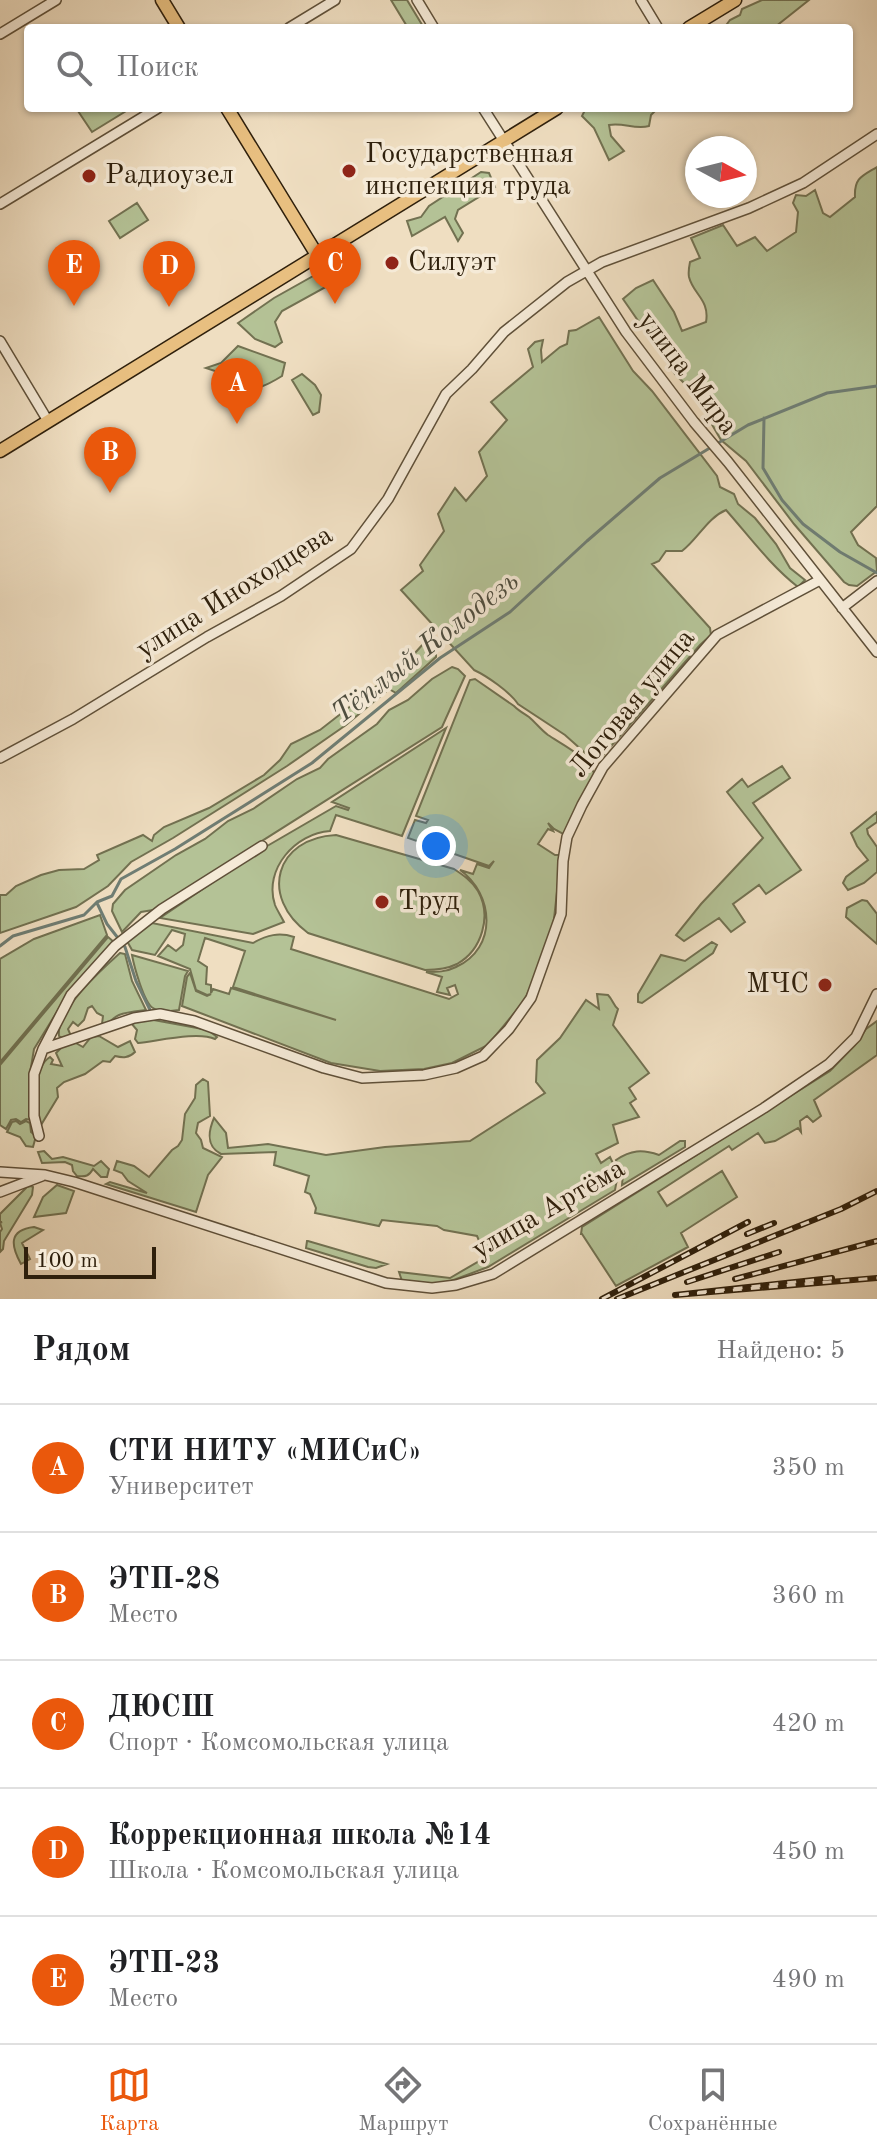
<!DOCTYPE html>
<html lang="ru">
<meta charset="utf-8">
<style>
:root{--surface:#fff;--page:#f2f2f2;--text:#202124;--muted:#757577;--line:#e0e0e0;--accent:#ea580c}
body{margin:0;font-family:"Old Standard TT",serif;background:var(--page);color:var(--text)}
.compass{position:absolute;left:685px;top:136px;width:72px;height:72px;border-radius:50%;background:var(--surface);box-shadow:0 2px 6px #0004;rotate:97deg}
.scale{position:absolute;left:24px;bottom:20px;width:132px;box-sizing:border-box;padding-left:8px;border:4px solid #2f200c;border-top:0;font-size:22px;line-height:28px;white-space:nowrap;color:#2f200c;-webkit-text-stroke:6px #f5ead7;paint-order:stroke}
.you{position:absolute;left:436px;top:846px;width:28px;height:28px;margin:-20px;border:6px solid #fff;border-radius:50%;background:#1a73e8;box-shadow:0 0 0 12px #1a73e833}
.badge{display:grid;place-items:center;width:52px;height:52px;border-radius:50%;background:var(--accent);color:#fff;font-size:26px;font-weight:700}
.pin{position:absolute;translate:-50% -66px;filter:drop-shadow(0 2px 4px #0008)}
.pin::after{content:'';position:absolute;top:42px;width:28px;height:24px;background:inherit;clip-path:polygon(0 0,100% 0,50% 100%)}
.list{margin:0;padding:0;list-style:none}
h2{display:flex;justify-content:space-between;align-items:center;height:104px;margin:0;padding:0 32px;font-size:34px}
h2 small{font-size:26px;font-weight:400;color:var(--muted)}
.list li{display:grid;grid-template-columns:52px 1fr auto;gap:24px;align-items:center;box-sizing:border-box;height:128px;padding:0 32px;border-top:2px solid var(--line)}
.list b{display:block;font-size:30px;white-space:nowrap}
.list p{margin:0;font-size:26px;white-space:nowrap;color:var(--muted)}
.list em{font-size:26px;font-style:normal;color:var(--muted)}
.icon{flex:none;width:44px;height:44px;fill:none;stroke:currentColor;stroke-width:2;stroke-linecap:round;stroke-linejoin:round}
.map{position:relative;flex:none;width:877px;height:1299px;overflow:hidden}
.search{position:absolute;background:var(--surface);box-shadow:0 2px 6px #0004;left:24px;right:24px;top:24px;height:88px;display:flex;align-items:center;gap:20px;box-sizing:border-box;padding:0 28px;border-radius:8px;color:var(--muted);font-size:30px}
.sheet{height:744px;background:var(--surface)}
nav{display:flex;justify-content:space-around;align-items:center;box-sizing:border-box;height:112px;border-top:2px solid var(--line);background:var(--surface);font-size:22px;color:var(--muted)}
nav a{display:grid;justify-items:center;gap:4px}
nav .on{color:var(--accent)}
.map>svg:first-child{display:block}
.green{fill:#b4c296;stroke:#727151;stroke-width:2;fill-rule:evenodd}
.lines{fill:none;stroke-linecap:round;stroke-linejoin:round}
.stream{stroke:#6f7d73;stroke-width:3}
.minor-casing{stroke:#5f5039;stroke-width:12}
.major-casing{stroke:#2f200c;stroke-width:15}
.minor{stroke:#f5ead7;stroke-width:9}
.major{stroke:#e8bf80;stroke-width:12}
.rail-casing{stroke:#2f200c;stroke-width:6}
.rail{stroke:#f5ead7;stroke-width:3;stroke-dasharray:9;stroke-linecap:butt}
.poi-dot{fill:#8f2418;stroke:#f5ead7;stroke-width:3}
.labels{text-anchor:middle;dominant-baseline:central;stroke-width:7;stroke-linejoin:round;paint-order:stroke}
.poi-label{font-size:28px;fill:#2f200c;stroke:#f5ead7;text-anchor:start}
.street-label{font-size:28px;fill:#2f200c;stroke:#f5ead7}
.water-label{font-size:30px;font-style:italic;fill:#4f4e40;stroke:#f5ead7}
</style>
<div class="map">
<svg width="877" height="1299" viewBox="0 0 877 1299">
<rect width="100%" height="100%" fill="#efdec1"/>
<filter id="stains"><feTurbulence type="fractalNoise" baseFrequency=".0025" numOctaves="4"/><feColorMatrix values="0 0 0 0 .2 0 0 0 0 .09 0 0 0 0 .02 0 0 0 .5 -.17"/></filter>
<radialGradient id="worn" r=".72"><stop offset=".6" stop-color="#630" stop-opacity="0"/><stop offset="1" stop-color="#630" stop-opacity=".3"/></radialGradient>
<path class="green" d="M 391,0 L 407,0 L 424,28 L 408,28 Z
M 762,0 L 809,0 L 775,27 L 724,28 L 730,20 L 740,15 L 742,9 Z
M 76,108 L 131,108 L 92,132 Z
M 586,108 L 658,108 L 651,115 L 649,126 C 635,130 623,122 609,125 L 611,136 L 624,151 L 609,160 L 594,128 L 582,116 Z
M 877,167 L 877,506 L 851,532 L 858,545 L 876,558 L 877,571 L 857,586 L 849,585 L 844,582 L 794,524 L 746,461 L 721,440 L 711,423 L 707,405 L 696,387 L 687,386 L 675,374 L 623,299 L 636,288 L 653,280 L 674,312 L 682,331 L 706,322 C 710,300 693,294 689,277 C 688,272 689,267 690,262 L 700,258 L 691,238 L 723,225 L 737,246 L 755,237 L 767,251 L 796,232 L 798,212 L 793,203 L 796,195 L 806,196 L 815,190 L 823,213 L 830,217 L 855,197 C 854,178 862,176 877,167 Z
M 481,172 L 489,173 L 495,187 L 458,210 L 455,219 L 463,233 L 458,241 L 445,217 L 412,236 L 407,221 L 421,217 L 429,206 Z
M 137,203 L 148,220 L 120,238 L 109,221 Z
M 341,258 L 353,267 L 353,272 L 282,311 L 275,322 L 282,342 L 275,347 L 255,339 L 238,323 L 274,298 L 338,262 Z
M 599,317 L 633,371 L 652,391 L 717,476 L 720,487 L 734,494 L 738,504 L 755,518 L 776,544 L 790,568 L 805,580 L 798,587 C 770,565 749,536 726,510 C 707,518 698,539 682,551 L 666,551 L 659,561 L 652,564 L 710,628 L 711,635 L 700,645 L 599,760 L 592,759 L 565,735 L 518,704 C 510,692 487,676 474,670 L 401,590 L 423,571 L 420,565 L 444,531 L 438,514 L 455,488 L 466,501 L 487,476 L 479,452 L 507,420 L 491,402 L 533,367 L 528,349 L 535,342 L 543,340 L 541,350 L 542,362 L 560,347 L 567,344 L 569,331 L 576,330 Z
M 238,346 L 285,363 L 282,376 C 266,386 254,391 236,391 L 224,374 L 206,368 L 221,363 Z
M 302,374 L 315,385 L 321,395 L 319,412 L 313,415 L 292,380 Z
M 424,643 L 436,653 L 436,657 L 396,693 L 389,689 L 346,725 L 287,766 L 173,838 L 131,862 L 108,886 L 76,907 L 0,933 L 0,895 L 6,895 L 16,886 L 41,875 L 59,870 L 84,869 L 99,860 L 97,855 L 143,835 L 152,841 L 154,835 L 164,827 L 209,808 L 264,775 L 280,760 L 291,744 L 320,730 L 406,663 Z
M 452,667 L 458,669 L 465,676 L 442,727 L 153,910 L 141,912 L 122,932 L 112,911 L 113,904 L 125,890 L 176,855 L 205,839 L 228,821 L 253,809 L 297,779 L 320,768 L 328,759 L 377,724 L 389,710 L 408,700 L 432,679 Z
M 475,679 L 514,706 C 519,711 523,713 529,717 C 536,723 541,730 548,735 C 563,745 590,758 595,776 L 565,835 L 554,829 L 548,823 L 553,831 L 548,829 L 538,844 L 555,855 L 561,855 L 553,928 L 540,967 L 524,1001 L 488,1045 L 452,1063 L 424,1069 L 380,1071 L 331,1063 L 182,1006 L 187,977 L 190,973 L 196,991 L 207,996 L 211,994 L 207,995 L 196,990 L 190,969 L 158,956 L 168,945 L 176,951 L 183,945 L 185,934 L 172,930 L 155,955 L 132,950 L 127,941 L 152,923 L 253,943 C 267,935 279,932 294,937 L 291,949 L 449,999 L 458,994 L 455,985 L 447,988 L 450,995 L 437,992 L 442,977 L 426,972 C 437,972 446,972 456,967 C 498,948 494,894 460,870 L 473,874 L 477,864 L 489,868 L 494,861 L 489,866 L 408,838 L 415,820 L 426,823 L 428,820 L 416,816 L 470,680 ZM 205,938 L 245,951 L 233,987 L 336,1020 L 231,988 L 229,994 L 213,989 L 211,993 L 211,985 L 206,984 L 207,967 L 198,961 Z
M 446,728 L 402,836 L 336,815 L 330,831 C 296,833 263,869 275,905 C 277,910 281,916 284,922 L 253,934 L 160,918 L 262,849 L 336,806 L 348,810 L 349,808 L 332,802 Z
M 782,766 L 790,778 L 753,803 L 801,870 L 766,894 L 759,885 L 733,904 L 745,922 L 731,932 L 719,918 L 684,941 L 676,935 L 701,904 L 763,838 L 727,792 L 742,779 L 748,787 Z
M 877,812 L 877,822 L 867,829 L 868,834 L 877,847 L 877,872 L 864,883 L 848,890 L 843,883 L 846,877 L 868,860 L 857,846 L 851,833 Z
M 336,835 L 454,869 C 463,875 472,881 478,891 C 492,916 482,950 457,964 C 447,969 436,970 425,970 L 308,933 C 259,897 275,838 336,835 Z
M 862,900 L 867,901 L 877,914 L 877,944 L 846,917 L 847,908 Z
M 100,915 L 107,935 L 0,1062 L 0,959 L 34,939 Z
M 108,937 L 114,942 L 68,994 L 34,1049 L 30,1073 L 31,1120 L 26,1119 L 21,1122 L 16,1119 L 11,1120 L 6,1129 L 0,1125 L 0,1065 Z
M 712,942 L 717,945 L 713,953 L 642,1003 L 638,1002 L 638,994 L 661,955 L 685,961 Z
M 120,953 L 125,954 L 132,981 L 146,1010 C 138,1011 126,1012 119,1015 C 110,1019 112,1024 102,1024 L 103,1016 L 97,1013 L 92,1006 L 88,1008 L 84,1020 L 78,1026 L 73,1022 L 68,1029 L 71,1036 L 64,1039 L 59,1036 C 56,1010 102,969 120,953 Z
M 132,955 L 188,971 L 185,976 L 179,1010 C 171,1011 160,1013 153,1008 C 144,1003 134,966 132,955 Z
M 597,994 L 608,995 C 613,1000 613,1005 618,1009 L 613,1025 L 649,1073 L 629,1088 L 636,1099 L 630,1103 L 639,1117 L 613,1125 L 618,1143 L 596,1154 L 601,1163 L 610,1157 L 618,1174 L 615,1190 L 488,1267 L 443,1284 L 410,1284 L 402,1281 L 399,1272 L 450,1278 L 486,1257 L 477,1236 L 444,1230 L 437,1226 L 382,1220 L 379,1226 L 315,1213 L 316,1208 L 310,1194 L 305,1192 L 309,1176 L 274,1165 L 276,1152 L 221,1154 C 206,1146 208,1132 214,1118 L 226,1133 L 228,1148 L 268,1144 L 326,1155 L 385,1147 L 470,1141 L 545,1093 L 536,1082 L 537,1060 L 560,1038 L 586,1000 L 599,1009 Z
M 151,1017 L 154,1020 L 208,1030 L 217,1037 L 215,1039 C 198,1031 158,1041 138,1043 L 135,1039 L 137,1030 L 131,1023 Z
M 877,1021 L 877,1055 L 814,1100 L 821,1116 L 813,1122 L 807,1116 L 800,1121 L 801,1132 L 798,1128 L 775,1141 L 765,1143 L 758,1133 L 732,1150 L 729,1146 L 658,1192 L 667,1206 L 722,1171 L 737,1197 L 681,1233 L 688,1247 L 616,1286 L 582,1234 L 581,1234 L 582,1227 L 830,1071 L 855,1045 L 866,1029 Z
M 99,1036 L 118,1047 L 130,1041 L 135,1052 C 129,1058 123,1058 115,1056 L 110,1062 L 103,1061 L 85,1074 L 64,1082 L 57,1088 L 58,1097 L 41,1125 C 34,1109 33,1067 50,1057 L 53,1060 L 51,1064 L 62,1066 L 56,1053 L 62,1047 L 74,1042 L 83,1047 L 91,1037 Z
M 203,1079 L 208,1082 L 210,1116 L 198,1123 L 196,1133 L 201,1140 L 203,1148 L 222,1157 L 208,1175 L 196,1212 L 106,1184 L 110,1182 L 147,1193 L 128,1181 L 122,1173 L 114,1170 L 117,1161 L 134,1166 L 149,1177 L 172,1150 L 178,1146 L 182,1140 L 185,1114 L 195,1098 L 196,1085 Z
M 16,1121 L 20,1124 L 26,1121 L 30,1123 L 31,1132 L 36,1136 L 33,1147 L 26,1146 L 20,1137 L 7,1132 L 12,1122 Z
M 680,1141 L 685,1141 L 685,1147 L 622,1185 L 623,1174 L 616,1160 C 631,1150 642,1149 659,1155 Z
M 44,1151 L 52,1159 L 63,1157 L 94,1166 L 101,1161 L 109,1169 L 107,1177 L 101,1177 L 93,1169 C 89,1176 86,1177 77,1176 L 73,1171 L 72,1165 L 65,1162 L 42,1163 L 38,1152 Z
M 57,1185 L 74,1191 L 66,1213 L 34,1217 L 43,1197 Z
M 31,1186 L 33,1187 L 32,1195 L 4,1241 L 3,1249 L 0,1252 L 0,1232 L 2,1229 L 0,1223 L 2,1222 L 0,1222 L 0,1214 L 27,1187 Z
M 34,1227 L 43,1230 L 22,1243 L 30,1259 L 21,1264 C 11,1246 8,1230 34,1227 Z
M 307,1241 L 308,1241 L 387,1264 L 376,1268 L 368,1267 L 306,1248 Z"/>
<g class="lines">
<path class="stream" d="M 764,418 L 763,468 L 782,500 L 803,524 L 840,552 L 877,573
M 97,903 L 107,924 L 125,947 L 136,981 L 152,1014
M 0,946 L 13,936 L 84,915 L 97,902 L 112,896 L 121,879 L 175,849 L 312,763 L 440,658 L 510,612 L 587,541 L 660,478 L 748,425 L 827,393 L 877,386"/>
<defs>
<path id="minor" d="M 417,0 L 434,28
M 641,0 L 658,28
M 289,28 L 335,0
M 0,34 L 56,0
M 483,108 L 626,332 L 694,422 L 728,462 L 877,652
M 0,204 L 158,108
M 0,341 L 48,421
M 842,608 L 877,581
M 0,758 L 73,719 L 207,637 L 281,596 L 351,549 L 388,499 L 446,394 L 472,369 L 504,332 L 567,282 L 602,262 L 749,208 L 803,183 L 877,134
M 43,1049 L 134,1018 L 160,1014 L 194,1021 L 324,1068 L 362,1078 L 424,1075 L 456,1068 L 483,1056 L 509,1029 L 531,998 L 561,914 L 563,861 L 567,837 L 582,805 L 603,767 L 717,635 L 820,580
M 39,1136 L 34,1116 L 34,1074 L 43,1049 L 71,995 L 115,946 L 162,909 L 262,846
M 0,1172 L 45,1175 L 74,1182 L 386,1283 L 432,1288 L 456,1285 L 493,1274 L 764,1108 L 829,1064 L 856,1037 L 877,994
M 0,1192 L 42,1176"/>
<path id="major" d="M 162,0 L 179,28
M 689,28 L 735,0
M 227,108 L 317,255
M 0,451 L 557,108"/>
</defs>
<use href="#minor" class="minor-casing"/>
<use href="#major" class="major-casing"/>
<use href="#minor" class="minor"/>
<use href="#major" class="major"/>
<defs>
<path id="rail" d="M 747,1234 L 774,1223
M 832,1278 L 675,1295 L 877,1278
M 735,1279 L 877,1241
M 687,1282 L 779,1252
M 602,1299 L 748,1222
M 617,1299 L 841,1209 L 877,1191"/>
</defs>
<use href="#rail" class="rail-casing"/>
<use href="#rail" class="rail"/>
</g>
<g class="poi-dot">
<circle cx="349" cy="171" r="8"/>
<circle cx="89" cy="176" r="8"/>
<circle cx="392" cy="263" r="8"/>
<circle cx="382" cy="902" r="8"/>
<circle cx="825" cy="985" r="8"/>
</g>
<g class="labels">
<g class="poi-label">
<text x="365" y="155">Государственная<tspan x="365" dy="32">инспекция труда</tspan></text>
<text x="105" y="176">Радиоузел</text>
<text x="408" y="263">Силуэт</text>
<text x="398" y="902">Труд</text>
<text x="809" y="985" text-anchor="end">МЧС</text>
</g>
<g class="street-label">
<text transform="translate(687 374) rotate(53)">улица Мира</text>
<text transform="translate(235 593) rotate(-32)">улица Иноходцева</text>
<text transform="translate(633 704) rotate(-51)">Логовая улица</text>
<text transform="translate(549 1210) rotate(-30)">улица Артёма</text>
</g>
<g class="water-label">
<text transform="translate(426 648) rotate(-38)">Тёплый Колодезь</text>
</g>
</g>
<rect width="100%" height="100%" filter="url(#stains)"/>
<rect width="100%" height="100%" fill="url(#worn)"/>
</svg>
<svg class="compass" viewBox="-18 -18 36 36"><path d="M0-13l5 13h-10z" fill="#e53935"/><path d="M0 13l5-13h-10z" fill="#757577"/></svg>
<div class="scale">100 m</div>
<div class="you"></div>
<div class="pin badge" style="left:237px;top:424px">A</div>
<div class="pin badge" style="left:110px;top:493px">B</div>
<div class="pin badge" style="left:335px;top:304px">C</div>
<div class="pin badge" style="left:169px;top:307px">D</div>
<div class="pin badge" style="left:74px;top:306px">E</div>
<div class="search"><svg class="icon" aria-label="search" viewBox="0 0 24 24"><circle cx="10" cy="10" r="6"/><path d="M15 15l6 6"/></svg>Поиск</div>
</div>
<section class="sheet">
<h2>Рядом<small>Найдено: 5</small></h2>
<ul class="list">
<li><span class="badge">A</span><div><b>СТИ НИТУ «МИСиС»</b><p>Университет</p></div><em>350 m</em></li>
<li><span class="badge">B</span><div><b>ЭТП-28</b><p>Место</p></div><em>360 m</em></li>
<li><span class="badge">C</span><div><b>ДЮСШ</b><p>Спорт · Комсомольская улица</p></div><em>420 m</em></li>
<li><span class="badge">D</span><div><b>Коррекционная школа №14</b><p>Школа · Комсомольская улица</p></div><em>450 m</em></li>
<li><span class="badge">E</span><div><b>ЭТП-23</b><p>Место</p></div><em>490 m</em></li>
</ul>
</section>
<nav>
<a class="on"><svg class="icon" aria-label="map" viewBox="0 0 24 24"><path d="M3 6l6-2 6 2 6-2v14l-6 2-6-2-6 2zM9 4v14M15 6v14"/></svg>Карта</a>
<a><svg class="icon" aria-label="directions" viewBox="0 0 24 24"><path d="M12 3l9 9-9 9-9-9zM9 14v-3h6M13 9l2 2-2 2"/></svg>Маршрут</a>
<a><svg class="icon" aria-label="saved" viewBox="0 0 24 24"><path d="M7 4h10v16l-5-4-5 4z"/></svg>Сохранённые</a>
</nav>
